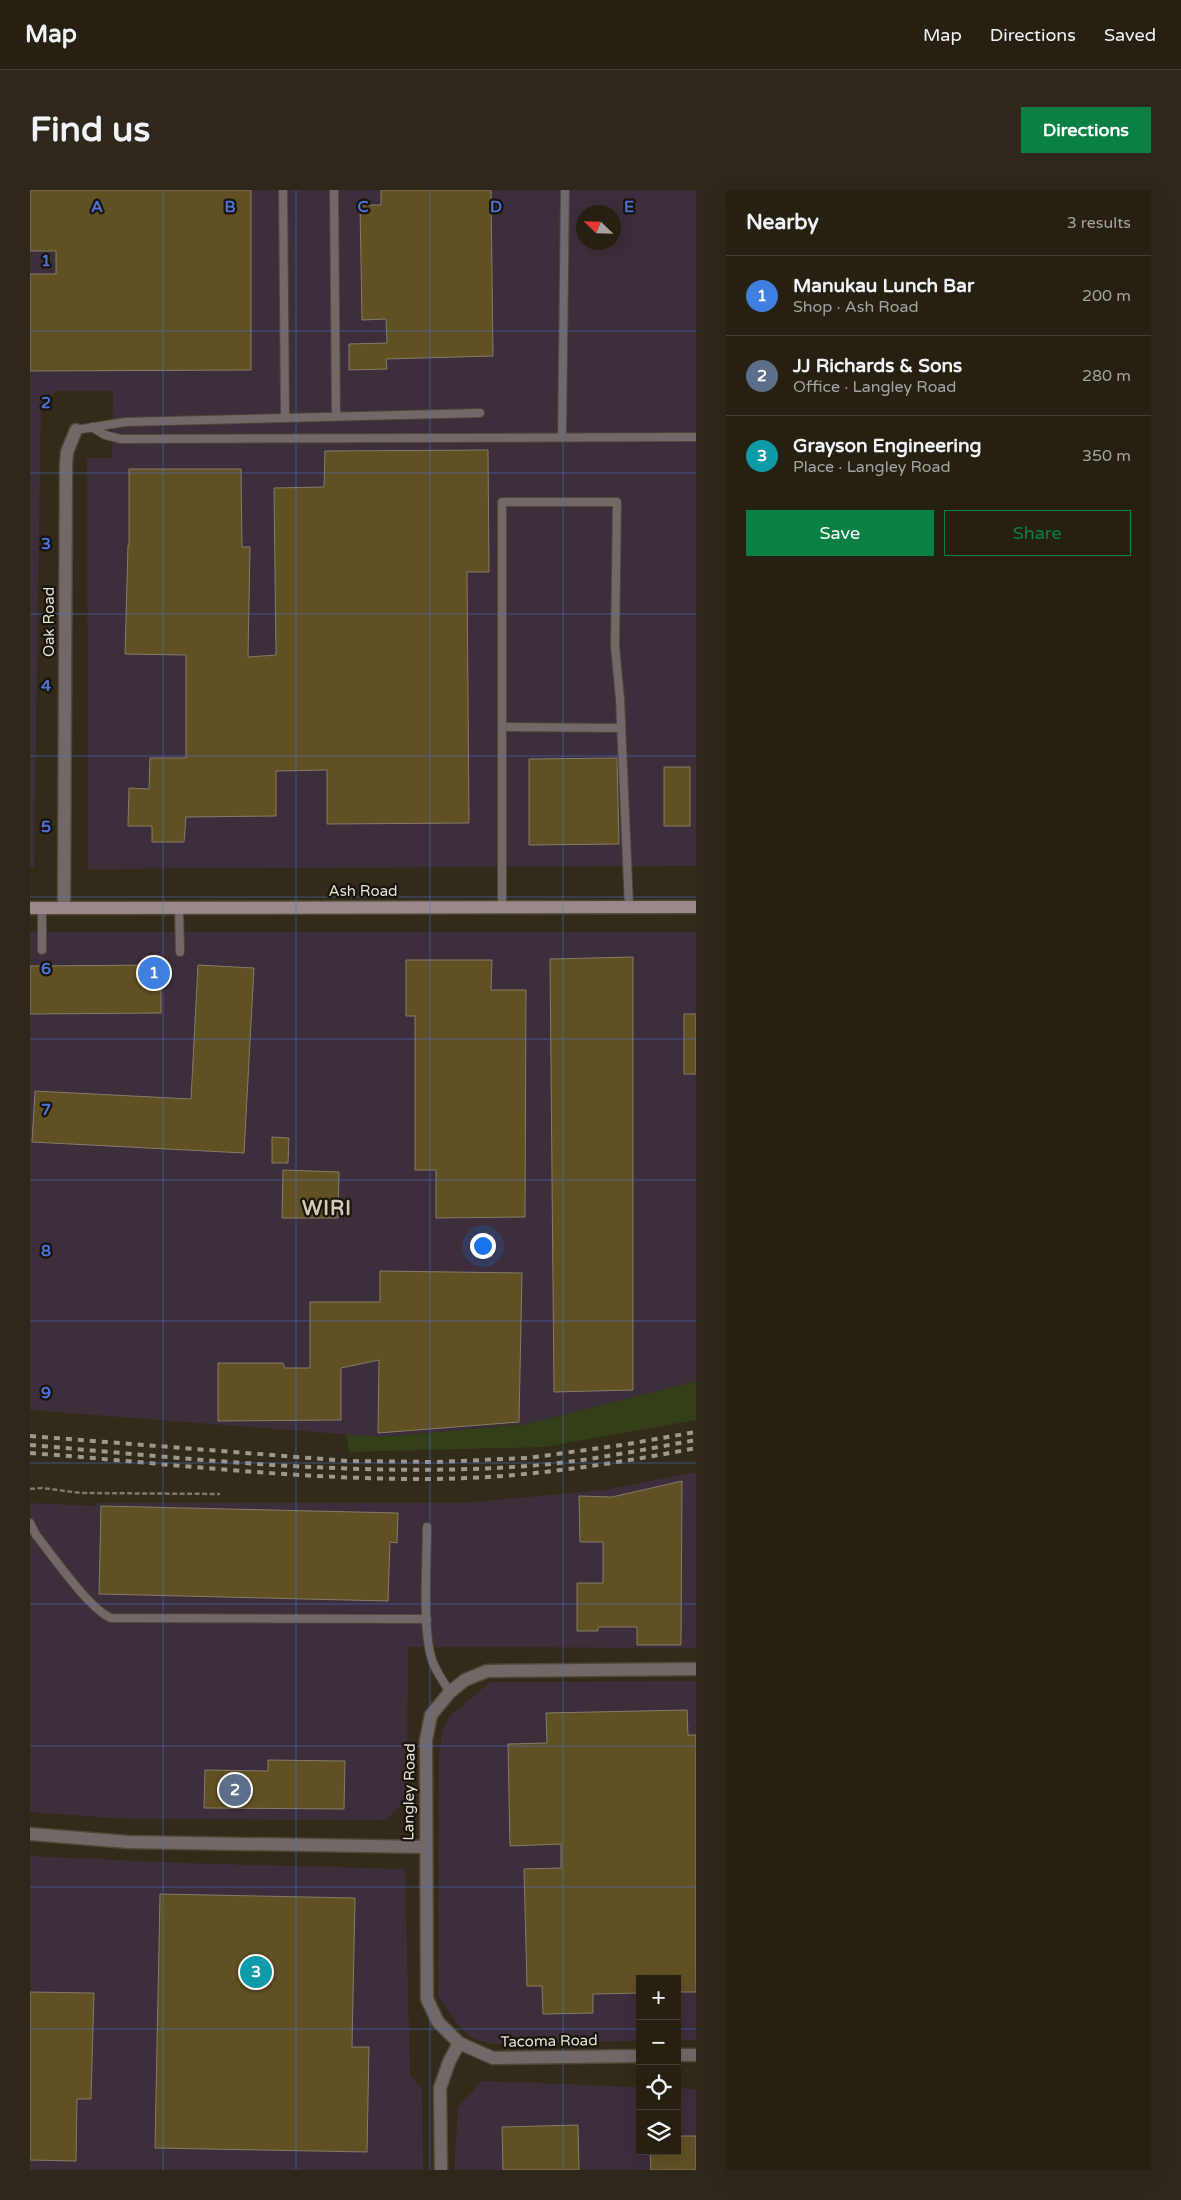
<!DOCTYPE html>
<meta charset="utf-8">
<style>
:root{--surface:#262013;--page:#2e281c;--text:#f1f3f6;--muted:#a4a3a0;--line:#423e33;--accent:#0b8043}
body{margin:0;font-family:"Varela Round",sans-serif;background:var(--page);color:var(--text)}
.controls{position:absolute;right:15px;bottom:15px;display:grid;overflow:hidden;border-radius:0px;box-shadow:0 5px 20px #0002}
.controls button{width:45px;height:45px;display:grid;place-items:center;padding:0;border:0;border-bottom:1px solid var(--line);background:var(--surface);color:var(--text);font:25px sans-serif}
.compass{position:absolute;left:546px;top:15px;width:45px;height:45px;border-radius:50%;background:var(--surface);box-shadow:0 5px 20px #0002;rotate:293deg}
.you{position:absolute;left:452px;top:1055px;width:18px;height:18px;margin:-12px;border:4px solid #fff;border-radius:50%;background:#1a73e8;box-shadow:0 0 0 8px #1a73e833}
.badge{display:grid;place-items:center;width:32px;height:32px;border-radius:50%;background:var(--accent);color:#fff;font-size:16px;font-weight:700}
.pin{position:absolute;translate:-50% -50%;border:2px solid #fff;box-shadow:0 1px 5px #0006}
.list{margin:0;padding:0;list-style:none}
h2{display:flex;justify-content:space-between;align-items:center;height:65px;margin:0;padding:0 20px;font-size:21px}
h2 small{font-size:16px;font-weight:400;color:var(--muted)}
.list li{display:grid;grid-template-columns:32px 1fr auto;gap:15px;align-items:center;box-sizing:border-box;height:80px;padding:0 20px;border-top:1px solid var(--line)}
.list b{display:block;font-size:19px;white-space:nowrap}
.list p{margin:0;font-size:16px;white-space:nowrap;color:var(--muted)}
.list em{font-size:16px;font-style:normal;color:var(--muted)}
.actions{display:flex;gap:10px;padding:15px 20px}
.actions a{flex:1;padding:11px 0;border:1px solid var(--accent);border-radius:0px;text-align:center;font-size:18px;color:var(--accent)}
.actions .main{background:var(--accent);color:#fff}
.icon{flex:none;width:28px;height:28px;fill:none;stroke:currentColor;stroke-width:2;stroke-linecap:round;stroke-linejoin:round}
.map{position:relative;flex:none;width:666px;height:1980px;overflow:hidden;border-radius:0px}
header{display:flex;align-items:center;gap:30px;box-sizing:border-box;height:70px;padding:0 25px;background:var(--surface);border-bottom:1px solid var(--line)}
header strong{font-size:24px}
nav{display:flex;gap:28px;margin-inline-start:auto;font-size:18px}
.intro{display:flex;align-items:center;justify-content:space-between;box-sizing:border-box;height:120px;padding:0 30px}
h1{margin:0;font-size:35px}
.button{padding:12px 22px;border-radius:0px;background:var(--accent);color:#fff;font-size:18px;font-weight:700}
main{display:flex;gap:30px;padding:0 30px}
aside{flex:1;background:var(--surface);border-radius:0px;box-shadow:0 5px 20px #0002}
.map>svg:first-child{display:block}
.industrial{fill:#3c2e3a;fill-rule:evenodd}
.green{fill:#333f19}
.building{fill:#625025;stroke:#847c68}
.lines{fill:none;stroke-linecap:round;stroke-linejoin:round}
.lane-casing{stroke:#4f4837;stroke-width:10}
.street-casing{stroke:#4f4837;stroke-width:15}
.secondary-casing{stroke:#4f4837;stroke-width:15}
.path{stroke:#7f796a;stroke-width:2.5;stroke-dasharray:5 2.5;stroke-linecap:butt}
.lane{stroke:#726867;stroke-width:8}
.street{stroke:#726867;stroke-width:12}
.secondary{stroke:#9a8988;stroke-width:12}
.rail{stroke:#9e998b;stroke-width:4;stroke-dasharray:6 6;stroke-linecap:butt}
.grid{fill:none;stroke:#4f73d8;stroke-width:1;stroke-opacity:0.55}
.labels{text-anchor:middle;dominant-baseline:central;stroke-width:4.5;stroke-linejoin:round;paint-order:stroke}
.street-label{font-size:15px;fill:#e6e1d6;stroke:#17140c}
.district-label{font-size:20px;font-weight:bold;letter-spacing:1px;fill:#d4cbb5;stroke:#17140c}
.grid-label{font-size:16px;text-anchor:middle;font-weight:bold;fill:#4f73d8;stroke:#17140c;stroke-width:4.5;stroke-linejoin:round;paint-order:stroke}
</style>
<header>
<strong>Map</strong>
<nav><a>Map</a><a>Directions</a><a>Saved</a></nav>
</header>
<div class="intro"><h1>Find us</h1><a class="button">Directions</a></div>
<main>
<div class="map">
<svg width="666" height="1980" viewBox="0 0 666 1980">
<rect width="100%" height="100%" fill="#322b19"/>
<path class="industrial" d="M 0,0 L 666,0 L 666,676 L 58,679 L 57,268 L 82,268 L 83,201 L 27,201 L 11,214 L 4,677 L 0,677 ZM 554,22 L 584,22 L 584,52 L 554,52 Z
M 0,742 L 666,742 L 666,1191 L 498,1234 L 350,1247 L 0,1220 Z
M 666,1282 L 666,1458 L 378,1457 L 377,1609 L 356,1630 L 94,1629 L 0,1622 L 0,1313 L 66,1316 L 67,1313 L 432,1313 L 575,1300 Z
M 666,1491 L 666,1850 L 647,1850 L 647,1789 L 610,1789 L 610,1851 L 461,1854 L 442,1848 L 427,1833 L 408,1806 L 409,1566 L 412,1539 L 420,1526 L 460,1492 Z
M 0,1666 L 157,1673 L 375,1679 L 380,1885 L 392,1899 L 393,1980 L 0,1980 Z
M 452,1891 L 610,1897 L 610,1961 L 647,1961 L 647,1898 L 666,1899 L 666,1980 L 424,1980 L 428,1917 Z"/>
<path class="green" d="M 666,1191 L 666,1230 L 514,1257 L 319,1262 L 316,1244 L 350,1247 L 498,1234 Z"/>
<path class="building" d="M 0,0 L 221,0 L 221,180 L 0,181 L 0,84 L 26,84 L 26,61 L 0,61 Z
M 351,0 L 461,0 L 463,166 L 356,169 L 357,179 L 319,180 L 319,154 L 357,153 L 356,129 L 332,130 L 330,15 L 351,15 Z
M 458,260 L 459,382 L 437,382 L 439,633 L 297,634 L 297,580 L 246,581 L 246,626 L 156,627 L 154,652 L 122,652 L 122,636 L 98,636 L 99,598 L 119,599 L 120,568 L 156,568 L 156,465 L 95,464 L 98,355 L 99,355 L 99,279 L 211,279 L 212,357 L 220,357 L 218,467 L 246,465 L 244,298 L 294,297 L 295,261 Z
M 587,568 L 589,654 L 499,655 L 499,569 Z
M 634,577 L 660,577 L 660,636 L 634,636 Z
M 603,767 L 603,1200 L 524,1202 L 520,769 Z
M 376,770 L 462,770 L 461,800 L 496,800 L 495,1027 L 406,1028 L 406,980 L 385,980 L 385,826 L 376,826 Z
M 131,775 L 131,823 L 0,824 L 0,776 Z
M 168,775 L 224,778 L 214,963 L 2,952 L 5,901 L 161,909 Z
M 654,824 L 666,824 L 666,884 L 654,884 Z
M 242,947 L 259,948 L 258,973 L 242,973 Z
M 253,980 L 309,982 L 308,1028 L 252,1028 Z
M 350,1081 L 492,1083 L 489,1232 L 348,1243 L 349,1170 L 311,1178 L 311,1230 L 188,1231 L 188,1173 L 253,1173 L 255,1178 L 280,1178 L 280,1112 L 350,1112 Z
M 652,1291 L 651,1455 L 607,1455 L 607,1437 L 568,1437 L 568,1441 L 547,1441 L 547,1393 L 573,1393 L 573,1352 L 550,1352 L 549,1306 L 582,1307 Z
M 71,1316 L 368,1323 L 367,1353 L 360,1352 L 358,1411 L 69,1404 Z
M 657,1520 L 658,1545 L 666,1545 L 666,1802 L 647,1802 L 647,1789 L 610,1789 L 610,1803 L 563,1804 L 563,1823 L 513,1824 L 512,1796 L 497,1796 L 494,1679 L 531,1678 L 531,1654 L 480,1656 L 478,1554 L 517,1553 L 516,1523 Z
M 238,1570 L 315,1571 L 314,1619 L 174,1618 L 175,1580 L 238,1581 Z
M 130,1704 L 325,1708 L 322,1857 L 339,1857 L 337,1962 L 125,1958 Z
M 0,1802 L 64,1803 L 61,1909 L 47,1909 L 46,1971 L 0,1970 Z
M 548,1935 L 549,1980 L 473,1980 L 472,1937 Z
M 647,1946 L 666,1946 L 666,1980 L 621,1980 L 620,1961 L 647,1961 Z"/>
<g class="lines">
<defs>
<path id="lane" d="M 253,0 L 255,226
M 304,0 L 306,225
M 62,237 L 75,245 L 91,249 L 666,247
M 46,240 L 95,232 L 450,223
M 532,247 L 535,0
M 472,537 L 472,312 L 587,312 L 585,456 L 590,509 L 599,717
M 472,717 L 472,537 L 591,538
M 149,718 L 150,762
M 12,760 L 12,718
M 0,1333 L 6,1345 C 23,1366 59,1419 81,1428 L 397,1429
M 397,1337 C 397,1370 391,1447 404,1475 C 408,1484 414,1493 420,1502"/>
<path id="street" d="M 34,717 L 36,274 L 37,262 L 46,240
M 0,1644 L 98,1652 L 396,1657
M 647,1865 L 666,1865
M 610,1866 L 463,1868 L 429,1853 L 408,1832 L 397,1809 L 396,1550 L 401,1525 L 420,1502 L 435,1490 L 457,1481 L 666,1479
M 411,1980 L 410,1898 L 419,1872 L 429,1853"/>
<path id="secondary" d="M 0,718 L 666,717"/>
</defs>
<use href="#lane" class="lane-casing"/>
<use href="#street" class="street-casing"/>
<use href="#secondary" class="secondary-casing"/>
<path class="path" d="M 0,1299 L 12,1298 L 51,1303 L 190,1304"/>
<use href="#lane" class="lane"/>
<use href="#street" class="street"/>
<use href="#secondary" class="secondary"/>
<path class="rail" d="M 0,1246 L 318,1271 L 406,1272 L 498,1268 L 592,1255 L 666,1242
M 0,1255 C 165,1269 332,1288 498,1276 C 554,1272 611,1260 666,1250
M 0,1263 C 134,1273 269,1290 404,1289 C 492,1288 579,1275 666,1258"/>
</g>
<path class="grid" d="M 133,0 L 133,1980M 266,0 L 266,1980M 400,0 L 400,1980M 533,0 L 533,1980M 0,141 L 666,141M 0,283 L 666,283M 0,424 L 666,424M 0,566 L 666,566M 0,707 L 666,707M 0,849 L 666,849M 0,990 L 666,990M 0,1131 L 666,1131M 0,1273 L 666,1273M 0,1414 L 666,1414M 0,1556 L 666,1556M 0,1697 L 666,1697M 0,1839 L 610,1839M 647,1839 L 666,1839"/>
<g class="labels">
<g class="street-label">
<text transform="translate(19 432) rotate(-90)">Oak Road</text>
<text x="333" y="701">Ash Road</text>
<text transform="translate(379 1602) rotate(-89)">Langley Road</text>
<text transform="translate(519 1851) rotate(-1)">Tacoma Road</text>
</g>
<g class="district-label">
<text x="297" y="1019">WIRI</text>
</g>
</g>
<g class="grid-label">
<text x="67" y="22">A</text>
<text x="200" y="22">B</text>
<text x="333" y="22">C</text>
<text x="466" y="22">D</text>
<text x="599" y="22">E</text>
<text x="16" y="76">1</text>
<text x="16" y="218">2</text>
<text x="16" y="359">3</text>
<text x="16" y="501">4</text>
<text x="16" y="642">5</text>
<text x="16" y="784">6</text>
<text x="16" y="925">7</text>
<text x="16" y="1066">8</text>
<text x="16" y="1208">9</text>
</g>
</svg>
<div class="controls">
<button>+</button>
<button>−</button>
<button><svg class="icon" aria-label="locate" viewBox="0 0 24 24"><circle cx="12" cy="12" r="6"/><path d="M12 2v4M12 18v4M2 12h4M18 12h4"/></svg></button>
<button><svg class="icon" aria-label="layers" viewBox="0 0 24 24"><path d="M12 4l9 5-9 5-9-5zM3 14l9 5 9-5"/></svg></button>
</div>
<svg class="compass" viewBox="-18 -18 36 36"><path d="M0-13l5 13h-10z" fill="#e53935"/><path d="M0 13l5-13h-10z" fill="#a4a3a0"/></svg>
<div class="you"></div>
<div class="pin badge" style="left:124px;top:783px;background:#3f7fe0">1</div>
<div class="pin badge" style="left:205px;top:1600px;background:#5c6f8a">2</div>
<div class="pin badge" style="left:226px;top:1782px;background:#0f9aa8">3</div>
</div>
<aside>
<h2>Nearby<small>3 results</small></h2>
<ul class="list">
<li><span class="badge" style="background:#3f7fe0">1</span><div><b>Manukau Lunch Bar</b><p>Shop · Ash Road</p></div><em>200 m</em></li>
<li><span class="badge" style="background:#5c6f8a">2</span><div><b>JJ Richards &amp; Sons</b><p>Office · Langley Road</p></div><em>280 m</em></li>
<li><span class="badge" style="background:#0f9aa8">3</span><div><b>Grayson Engineering</b><p>Place · Langley Road</p></div><em>350 m</em></li>
</ul>
<div class="actions"><a class="main">Save</a><a>Share</a></div>
</aside>
</main>
